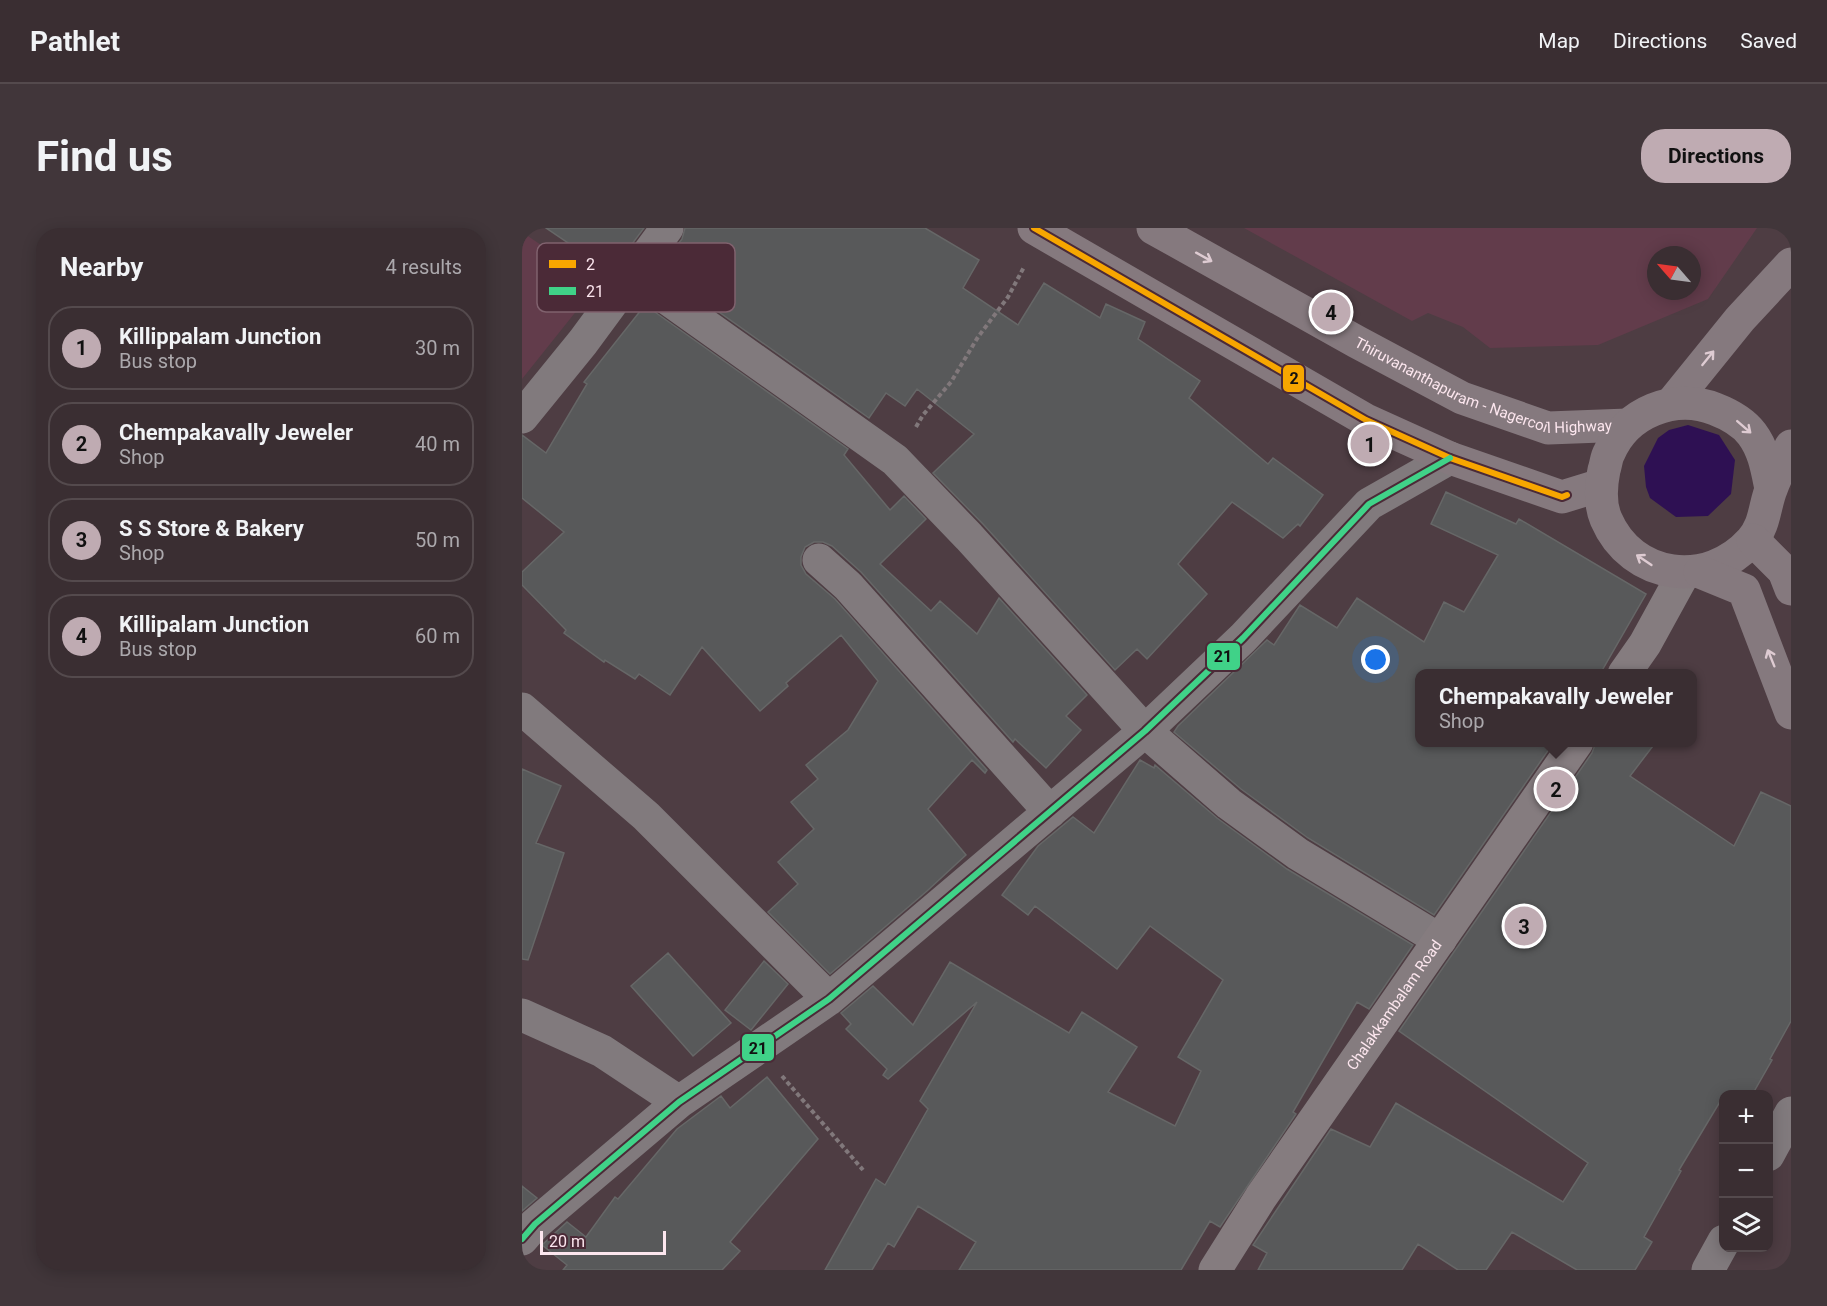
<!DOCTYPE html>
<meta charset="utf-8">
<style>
:root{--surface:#3a2e32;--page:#41363a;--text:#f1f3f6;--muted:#aba8ac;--line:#544a4d;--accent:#bfabb2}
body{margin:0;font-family:Roboto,sans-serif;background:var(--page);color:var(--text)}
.controls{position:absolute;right:18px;bottom:18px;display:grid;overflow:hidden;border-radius:12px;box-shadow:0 3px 15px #0003}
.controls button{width:54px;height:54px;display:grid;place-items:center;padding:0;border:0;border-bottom:2px solid var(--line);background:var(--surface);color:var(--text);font:30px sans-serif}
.compass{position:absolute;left:1125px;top:18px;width:54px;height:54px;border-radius:50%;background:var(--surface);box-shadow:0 3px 15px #0003;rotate:298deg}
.scale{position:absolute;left:18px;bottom:15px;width:126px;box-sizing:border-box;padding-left:6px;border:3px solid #fce6ee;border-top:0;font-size:16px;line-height:21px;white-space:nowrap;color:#fce6ee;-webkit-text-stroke:4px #4b2a37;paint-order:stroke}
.you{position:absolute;left:854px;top:432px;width:21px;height:21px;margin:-15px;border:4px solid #fff;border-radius:50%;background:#1a73e8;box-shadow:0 0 0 9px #1a73e833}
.badge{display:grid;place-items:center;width:39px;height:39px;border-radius:50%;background:var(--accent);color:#111;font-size:20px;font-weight:700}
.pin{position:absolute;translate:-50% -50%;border:3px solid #fff;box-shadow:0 2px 6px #0006}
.popup{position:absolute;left:893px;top:441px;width:282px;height:78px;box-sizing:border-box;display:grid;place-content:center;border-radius:12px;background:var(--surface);filter:drop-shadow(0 2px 4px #0005);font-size:20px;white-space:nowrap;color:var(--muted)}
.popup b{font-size:22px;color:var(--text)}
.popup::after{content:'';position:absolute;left:50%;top:100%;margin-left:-12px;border:12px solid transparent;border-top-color:var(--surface)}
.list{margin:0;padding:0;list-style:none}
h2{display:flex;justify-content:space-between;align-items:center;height:78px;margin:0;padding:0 24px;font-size:26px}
h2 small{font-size:20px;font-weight:400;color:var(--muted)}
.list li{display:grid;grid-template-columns:39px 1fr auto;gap:18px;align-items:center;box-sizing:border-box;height:84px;margin:0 12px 12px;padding:0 12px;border:2px solid var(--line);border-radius:24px}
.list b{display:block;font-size:22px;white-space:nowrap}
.list p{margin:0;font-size:20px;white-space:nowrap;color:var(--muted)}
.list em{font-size:20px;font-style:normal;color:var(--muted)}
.icon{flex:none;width:33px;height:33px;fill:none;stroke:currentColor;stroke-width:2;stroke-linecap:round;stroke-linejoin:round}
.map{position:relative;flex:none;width:1269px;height:1042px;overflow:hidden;border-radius:24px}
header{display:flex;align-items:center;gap:36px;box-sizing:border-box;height:84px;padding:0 30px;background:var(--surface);border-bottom:2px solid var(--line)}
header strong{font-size:28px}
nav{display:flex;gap:33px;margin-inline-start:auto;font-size:21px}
.intro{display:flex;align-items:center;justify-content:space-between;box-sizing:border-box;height:144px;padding:0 36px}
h1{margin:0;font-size:42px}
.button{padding:15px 27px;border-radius:24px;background:var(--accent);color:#111;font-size:21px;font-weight:700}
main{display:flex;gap:36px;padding:0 36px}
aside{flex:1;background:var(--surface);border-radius:24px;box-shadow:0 3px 15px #0003}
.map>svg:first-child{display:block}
.built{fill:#623c4b;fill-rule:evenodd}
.water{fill:#2e1053}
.building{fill:#58595a;stroke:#666767;stroke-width:1.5}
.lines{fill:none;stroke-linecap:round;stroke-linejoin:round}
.path{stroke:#81787b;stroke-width:4;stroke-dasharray:4.5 3;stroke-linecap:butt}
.street{stroke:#817a7d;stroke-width:33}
.secondary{stroke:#857c7f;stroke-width:33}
.primary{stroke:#85797e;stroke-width:33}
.bus-1-casing{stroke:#4b2a37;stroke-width:10}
.bus-2-casing{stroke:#4b2a37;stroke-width:10}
.bus-1{stroke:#f7a600;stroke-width:6}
.bus-2{stroke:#40d288;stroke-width:6}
.oneway{stroke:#decbd2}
.labels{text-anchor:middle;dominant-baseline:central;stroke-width:4.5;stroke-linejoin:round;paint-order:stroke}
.street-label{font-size:15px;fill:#fce6ee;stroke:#4b2a37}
.key{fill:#4b2a37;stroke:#80626e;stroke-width:1.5}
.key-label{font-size:16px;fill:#fce6ee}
.line-badge{stroke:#4b2a37;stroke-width:2}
.pale-badge-label{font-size:16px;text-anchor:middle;font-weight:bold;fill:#111}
</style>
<header>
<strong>Pathlet</strong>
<nav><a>Map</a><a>Directions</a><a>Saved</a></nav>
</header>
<div class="intro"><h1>Find us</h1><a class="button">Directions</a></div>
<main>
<aside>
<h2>Nearby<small>4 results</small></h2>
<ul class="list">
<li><span class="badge">1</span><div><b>Killippalam Junction</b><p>Bus stop</p></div><em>30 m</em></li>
<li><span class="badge">2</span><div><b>Chempakavally Jeweler</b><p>Shop</p></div><em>40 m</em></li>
<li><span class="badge">3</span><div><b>S S Store &amp; Bakery</b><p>Shop</p></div><em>50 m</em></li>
<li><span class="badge">4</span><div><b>Killipalam Junction</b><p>Bus stop</p></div><em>60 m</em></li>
</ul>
</aside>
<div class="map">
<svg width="1269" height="1042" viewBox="0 0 1269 1042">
<rect width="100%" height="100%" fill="#4e3d43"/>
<path class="built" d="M 722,0 L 1235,0 L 1186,71 L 1076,117 L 968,120 L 941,99 L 906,85 L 890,93 ZM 1134,27 L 1170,27 L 1170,63 L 1134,63 Z
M 0,4 L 76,56 L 0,151 Z"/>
<path class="water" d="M 1166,197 L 1197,207 L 1213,232 L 1209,266 L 1186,288 L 1154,289 L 1128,270 L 1124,259 L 1122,238 L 1136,210 L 1147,202 Z"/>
<path class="building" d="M 24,0 L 122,0 L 89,44 Z
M 163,0 L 403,0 L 457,32 L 441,60 L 496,97 L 522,55 L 578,90 L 584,76 L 623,94 L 616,111 L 678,153 L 667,170 L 746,236 L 751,230 L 801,267 L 778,298 L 776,296 L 761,310 L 710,274 L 656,336 L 685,366 L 625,431 L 615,421 L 593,442 L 461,296 L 411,245 L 452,206 L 395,161 L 383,178 L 364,165 L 347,190 L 146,48 L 150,42 L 142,35 L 160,11 Z
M 123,77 L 326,221 L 322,227 L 368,282 L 382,268 L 404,291 L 358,336 L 409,383 L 418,373 L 455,406 L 477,370 L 565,467 L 544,488 L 559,502 L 524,540 L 493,511 L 491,514 L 339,344 L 310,318 L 301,314 L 292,314 L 283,319 L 279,329 L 279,337 L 284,346 L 313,371 L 465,542 L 463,545 L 450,532 L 406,581 L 444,627 L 405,663 L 308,746 L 246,684 L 276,656 L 256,634 L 292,601 L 269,574 L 296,551 L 284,537 L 326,502 L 356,453 L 319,407 L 264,455 L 266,458 L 238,483 L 180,419 L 148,467 L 117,446 L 113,451 L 83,432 L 82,434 L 42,405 L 44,402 L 0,357 L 0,344 L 42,304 L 0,270 L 0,207 L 24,225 L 65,156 L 62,154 Z
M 924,264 L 994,296 L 997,291 L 1124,366 L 1078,446 L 897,446 L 897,514 L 1032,514 L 912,687 L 786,610 L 719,561 L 652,504 L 656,498 L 745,412 L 752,417 L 778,377 L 815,400 L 835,370 L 902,414 L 922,374 L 942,384 L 976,327 L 909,296 Z
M 1074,514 L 1134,514 L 1108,548 L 1212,618 L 1239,564 L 1269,578 L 1269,793 L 1248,831 L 1250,832 L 1230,867 L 1202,867 L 1157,942 L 1159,943 L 1122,1009 L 1130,1014 L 1113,1042 L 1055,1042 L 990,1004 L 964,1042 L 936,1042 L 896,1016 L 880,1042 L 736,1042 L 745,1025 L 731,1017 L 809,901 L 848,919 L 874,875 L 1041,974 L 1066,935 L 877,803 L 1070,525 Z
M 618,532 L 632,540 L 633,537 L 695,590 L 765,641 L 891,717 L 847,781 L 835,774 L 771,884 L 774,886 L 698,999 L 688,993 L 659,1042 L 437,1042 L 454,1014 L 396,978 L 372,1019 L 366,1015 L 350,1042 L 303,1042 L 354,951 L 363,957 L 406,881 L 398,873 L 455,774 L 366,851 L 361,847 L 365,841 L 324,801 L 329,796 L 319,785 L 351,758 L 391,797 L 428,734 L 547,805 L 560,784 L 615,819 L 586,864 L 653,898 L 679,843 L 656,829 L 701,752 L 628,698 L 595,741 L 513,678 L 506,687 L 480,667 L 516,618 L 551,589 L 572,605 Z
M 0,541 L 39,558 L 14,615 L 42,625 L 6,732 L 0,731 Z
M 146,725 L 209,795 L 171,828 L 109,758 Z
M 242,733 L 266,756 L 229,802 L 203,782 Z
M 245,849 L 296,911 L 208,1014 L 218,1023 L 200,1042 L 41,1042 L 45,1037 L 20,1017 L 45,994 L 64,1009 L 93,969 L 96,971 L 155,901 L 199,868 L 208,880 Z
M 0,958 L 15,970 L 0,983 Z"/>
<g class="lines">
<path class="path" d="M 394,199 L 401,187 L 429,154 L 456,109 L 486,69 L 502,39
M 260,848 L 341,942"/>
<path class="street" d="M 111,46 L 373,232 L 447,309 L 623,503 L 707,576 L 776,626 L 918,712
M 0,189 L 61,114 L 145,0
M 297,332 L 326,358 L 528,584
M 0,481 L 124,588 L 307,771
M 0,787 L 80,823 L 157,874
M 1246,927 L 1269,885
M 0,1011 L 13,996 L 157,874 L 307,771 L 623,503 L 721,410 L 847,276 L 928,230
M 1186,1042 L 1202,1013"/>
<g class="secondary">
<path d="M 1102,446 L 1123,416 L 1162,345"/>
<path id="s1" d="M 693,1042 L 739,969 L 1055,514"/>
</g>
<g class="primary">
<path d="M 512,0 L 844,192 L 928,230 L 1040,269 L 1079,257"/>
<path id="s2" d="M 631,0 L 835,114 L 940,170 L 1026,200 L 1106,197"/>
<path d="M 1150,175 L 1218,91 L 1269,36"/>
<path d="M 1249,261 C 1245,241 1242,222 1230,206 C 1221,194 1206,186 1193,181 C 1153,165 1104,184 1087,225 C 1084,230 1084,237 1082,242 C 1079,257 1078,277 1084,291 C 1110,352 1186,361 1229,313 C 1244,297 1242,277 1250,259 C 1255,245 1263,231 1269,218"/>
<path d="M 1231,312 L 1262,343 L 1269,361"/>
<path d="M 1178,344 L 1222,362 L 1269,485"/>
</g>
<defs>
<path id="bus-1" d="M 512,0 L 844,192 L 928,230 L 1040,269 L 1045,267"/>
<path id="bus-2" d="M 0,1011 L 13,996 L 157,874 L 307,771 L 623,503 L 721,410 L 847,276 L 928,230"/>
</defs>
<use href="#bus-1" class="bus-1-casing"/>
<use href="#bus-2" class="bus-2-casing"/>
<use href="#bus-1" class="bus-1"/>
<use href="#bus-2" class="bus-2"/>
</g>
<defs><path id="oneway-shaft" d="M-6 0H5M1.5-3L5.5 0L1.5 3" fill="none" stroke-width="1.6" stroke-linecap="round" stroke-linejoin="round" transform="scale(1.5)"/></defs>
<g class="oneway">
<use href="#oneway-shaft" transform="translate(682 29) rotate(29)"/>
<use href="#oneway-shaft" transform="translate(1186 130) rotate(-51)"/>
<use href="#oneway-shaft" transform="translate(1222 199) rotate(41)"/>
<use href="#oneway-shaft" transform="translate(1122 332) rotate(-146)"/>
<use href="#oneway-shaft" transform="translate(1249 430) rotate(-112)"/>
</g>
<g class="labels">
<g class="street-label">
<text stroke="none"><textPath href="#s2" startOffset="370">Thiruvananthapuram - Nagercoil Highway</textPath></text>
<text stroke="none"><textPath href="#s1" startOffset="320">Chalakkambalam Road</textPath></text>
</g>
</g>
<rect x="15" y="15" width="198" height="69" rx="9" class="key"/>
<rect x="27" y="32" width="27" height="8" fill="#f7a600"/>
<rect x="27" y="59" width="27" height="8" fill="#40d288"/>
<g class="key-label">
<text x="64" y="42">2</text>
<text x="64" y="69">21</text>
</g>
<g class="line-badge">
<rect x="760" y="136" width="23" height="29" rx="6" fill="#f7a600"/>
<rect x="684" y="414" width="35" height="29" rx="6" fill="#40d288"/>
<rect x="219" y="805" width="34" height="29" rx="6" fill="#40d288"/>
</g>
<g class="pale-badge-label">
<text x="772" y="156">2</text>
<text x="701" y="434">21</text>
<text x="236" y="826">21</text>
</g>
</svg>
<div class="controls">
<button>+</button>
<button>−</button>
<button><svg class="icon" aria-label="layers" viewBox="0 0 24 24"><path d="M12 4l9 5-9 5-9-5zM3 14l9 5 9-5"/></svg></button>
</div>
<svg class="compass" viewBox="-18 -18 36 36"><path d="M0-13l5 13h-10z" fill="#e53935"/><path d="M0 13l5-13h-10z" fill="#aba8ac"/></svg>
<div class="scale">20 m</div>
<div class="you"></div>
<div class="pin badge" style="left:848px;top:216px">1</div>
<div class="pin badge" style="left:1034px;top:561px">2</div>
<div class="popup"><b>Chempakavally Jeweler</b>Shop</div>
<div class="pin badge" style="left:1002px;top:698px">3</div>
<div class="pin badge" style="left:809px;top:84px">4</div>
</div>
</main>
